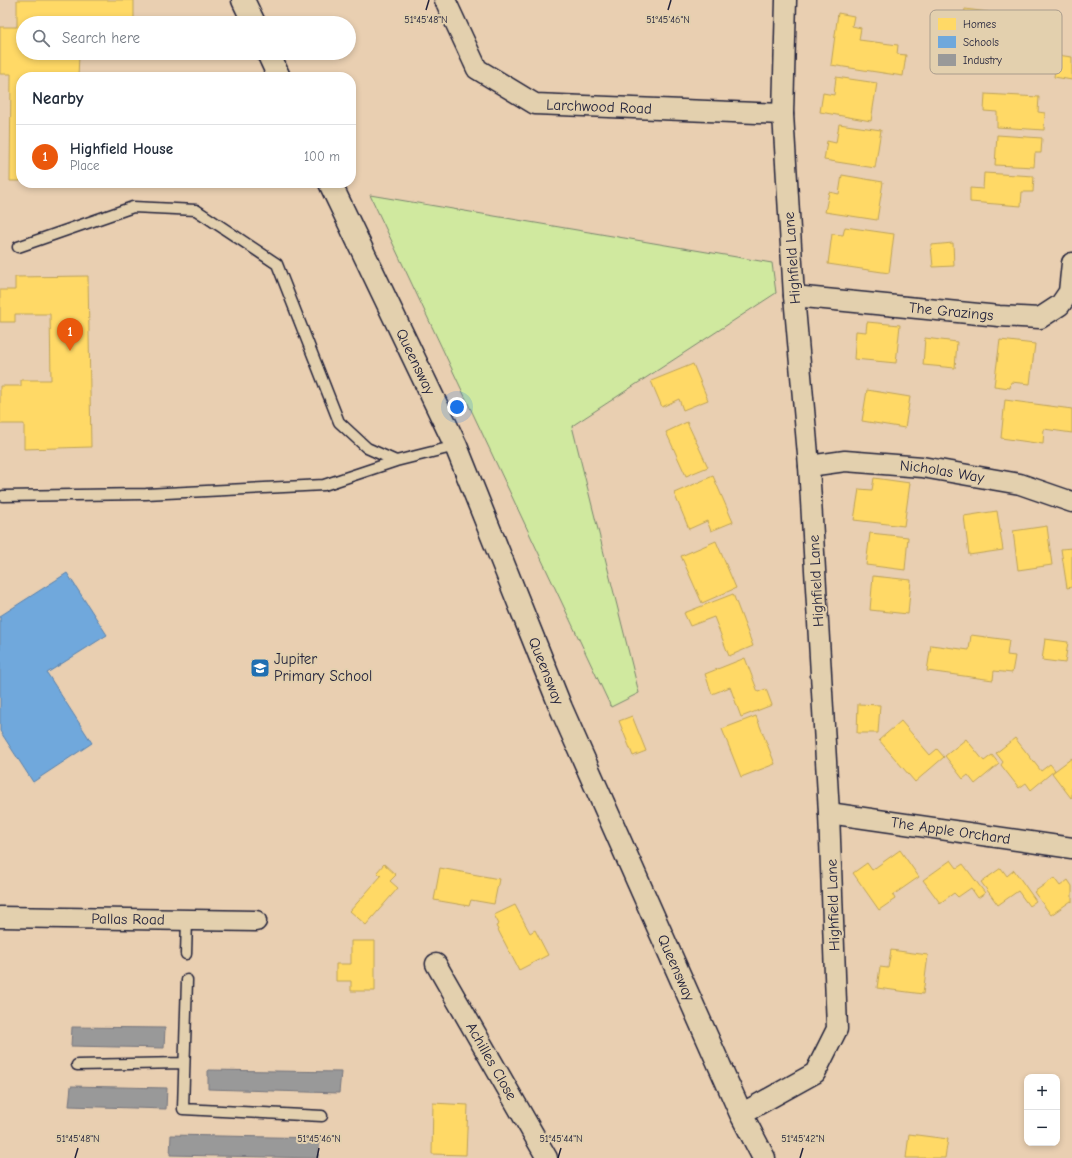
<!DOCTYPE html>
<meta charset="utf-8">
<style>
:root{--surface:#fff;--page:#f2f2f3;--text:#1f2937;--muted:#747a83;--line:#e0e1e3;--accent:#ea580c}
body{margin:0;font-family:"Comic Neue",sans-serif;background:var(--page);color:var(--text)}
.controls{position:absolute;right:12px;bottom:12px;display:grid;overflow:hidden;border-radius:8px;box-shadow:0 2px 6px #0003}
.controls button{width:36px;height:36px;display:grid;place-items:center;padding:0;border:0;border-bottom:1px solid var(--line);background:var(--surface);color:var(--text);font:20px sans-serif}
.you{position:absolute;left:457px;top:407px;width:14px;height:14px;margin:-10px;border:3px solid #fff;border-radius:50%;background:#1a73e8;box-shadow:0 0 0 6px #1a73e833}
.badge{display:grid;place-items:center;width:26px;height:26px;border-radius:50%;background:var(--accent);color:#fff;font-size:13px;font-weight:700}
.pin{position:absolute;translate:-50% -33px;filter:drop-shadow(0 1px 2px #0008)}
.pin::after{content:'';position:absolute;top:21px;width:14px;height:12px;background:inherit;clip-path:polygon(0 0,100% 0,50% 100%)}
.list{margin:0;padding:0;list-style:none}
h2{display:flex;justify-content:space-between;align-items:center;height:52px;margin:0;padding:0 16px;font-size:17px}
h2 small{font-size:13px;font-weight:400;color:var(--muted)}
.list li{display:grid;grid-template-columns:26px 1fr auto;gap:12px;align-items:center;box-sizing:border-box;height:64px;padding:0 16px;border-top:1px solid var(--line)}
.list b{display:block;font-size:15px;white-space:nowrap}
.list p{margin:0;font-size:13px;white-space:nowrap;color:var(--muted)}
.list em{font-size:13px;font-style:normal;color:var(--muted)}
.icon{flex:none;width:22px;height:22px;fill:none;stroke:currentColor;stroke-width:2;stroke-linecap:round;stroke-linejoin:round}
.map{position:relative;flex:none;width:1072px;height:1158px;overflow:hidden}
.search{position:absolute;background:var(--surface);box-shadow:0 2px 6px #0003;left:16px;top:16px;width:340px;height:44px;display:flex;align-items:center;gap:10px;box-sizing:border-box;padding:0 14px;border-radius:22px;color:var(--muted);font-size:15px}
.panel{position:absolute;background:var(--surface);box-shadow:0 2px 6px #0003;left:16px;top:72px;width:340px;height:116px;border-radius:16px}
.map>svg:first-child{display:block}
.green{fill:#d0e99f;stroke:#79866d}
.homes{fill:#ffd966;stroke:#bda259}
.schools{fill:#6fa8dc;stroke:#5880ac}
.industry{fill:#999;stroke:#75757d}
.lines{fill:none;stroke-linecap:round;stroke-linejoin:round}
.lane-casing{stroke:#22223b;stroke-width:13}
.street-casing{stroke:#22223b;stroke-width:23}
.secondary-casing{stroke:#22223b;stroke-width:25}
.lane{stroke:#e3d0ae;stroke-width:10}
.street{stroke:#e3d0ae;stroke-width:20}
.secondary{stroke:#e3d0ae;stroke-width:22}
.ticks{fill:none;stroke:#22223b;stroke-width:1.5}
.labels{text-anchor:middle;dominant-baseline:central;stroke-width:4;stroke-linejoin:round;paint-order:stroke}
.street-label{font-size:15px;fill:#22223b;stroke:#e3d0ae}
.poi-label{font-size:15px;fill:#22223b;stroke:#e3d0ae;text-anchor:start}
.key{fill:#e3d0ae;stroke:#a99c8c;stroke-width:1}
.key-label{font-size:11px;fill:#22223b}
.ticks-label{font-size:10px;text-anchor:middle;fill:#22223b;stroke:#e3d0ae;stroke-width:4;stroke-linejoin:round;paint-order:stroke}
</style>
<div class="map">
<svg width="1072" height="1158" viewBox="0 0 1072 1158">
<rect width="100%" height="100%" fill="#e9cfb1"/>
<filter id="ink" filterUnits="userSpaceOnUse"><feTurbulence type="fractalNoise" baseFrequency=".025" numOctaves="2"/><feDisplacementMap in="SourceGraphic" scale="8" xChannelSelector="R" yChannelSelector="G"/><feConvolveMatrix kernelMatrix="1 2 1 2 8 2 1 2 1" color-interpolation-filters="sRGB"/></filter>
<g filter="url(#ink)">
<path class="green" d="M 370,195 L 772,263 L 776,293 L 572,426 L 639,693 L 611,707 Z"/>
<path class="homes" d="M 17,0 L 134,0 L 134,19 L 143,19 L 143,23 L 23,23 L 23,53 L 54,53 L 54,55 L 79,55 L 78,77 L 21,77 L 21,181 L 10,181 L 11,74 L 0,74 L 0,27 L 17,27 Z
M 965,9 L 988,12 L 981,73 L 951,70 L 957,23 L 963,23 Z
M 838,13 L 854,16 L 852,26 L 861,28 L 859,40 L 898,45 L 897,54 L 906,55 L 903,76 L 831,65 Z
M 1057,55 L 1072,57 L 1072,80 L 1054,77 Z
M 836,77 L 877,83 L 871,121 L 820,112 L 823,93 L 834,95 Z
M 985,94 L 1039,97 L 1038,112 L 1045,113 L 1044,130 L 997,127 L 997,112 L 984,111 Z
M 839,124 L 881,130 L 875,168 L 824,160 L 827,141 L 836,143 Z
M 997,135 L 1042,138 L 1041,153 L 1035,153 L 1034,167 L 995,165 Z
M 984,173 L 1034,176 L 1033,192 L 1022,192 L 1021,206 L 970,202 L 970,188 L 983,189 Z
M 842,175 L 883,182 L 877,220 L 825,212 L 829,192 L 839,194 Z
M 845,227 L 894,234 L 889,273 L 828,264 L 832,234 L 843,235 Z
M 953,243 L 954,266 L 933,267 L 931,245 Z
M 88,276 L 91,447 L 24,449 L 24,424 L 0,424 L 0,386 L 21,386 L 21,380 L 51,380 L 50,314 L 15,314 L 15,322 L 0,322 L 0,290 L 15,290 L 15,277 Z
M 867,322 L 900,325 L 896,363 L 854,359 L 856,331 L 866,332 Z
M 925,338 L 957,342 L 955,368 L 923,365 Z
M 1000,340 L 1035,344 L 1030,384 L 1011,382 L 1010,388 L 994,386 Z
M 693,364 L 708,400 L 683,410 L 679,399 L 662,407 L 651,381 Z
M 867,390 L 910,397 L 905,428 L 862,421 Z
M 1005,400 L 1072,409 L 1072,433 L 1044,429 L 1043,444 L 1001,438 Z
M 687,422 L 708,467 L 686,476 L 666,432 Z
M 713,476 L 733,522 L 711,531 L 707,521 L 689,529 L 674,493 Z
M 874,478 L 910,483 L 904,526 L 854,520 L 859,489 L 872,490 Z
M 997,511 L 1003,550 L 969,555 L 964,516 Z
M 1047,526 L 1052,565 L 1018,570 L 1013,531 Z
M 870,533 L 908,537 L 905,570 L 866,565 Z
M 716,541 L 736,588 L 702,603 L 681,556 Z
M 1072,548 L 1072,587 L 1067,588 L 1061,549 Z
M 873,576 L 911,580 L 908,614 L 870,610 Z
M 733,594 L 753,646 L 729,656 L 714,617 L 690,626 L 684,613 Z
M 971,635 L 1009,640 L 1007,655 L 1015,656 L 1012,673 L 994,671 L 993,680 L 927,671 L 931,645 L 969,650 Z
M 1045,639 L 1068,642 L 1065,663 L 1042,660 Z
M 745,658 L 758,692 L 766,689 L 772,705 L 741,717 L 730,687 L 712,694 L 705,674 Z
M 858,704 L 880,705 L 878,733 L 857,733 Z
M 632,716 L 646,751 L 633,756 L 619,721 Z
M 756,716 L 775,764 L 741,777 L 722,729 Z
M 901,721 L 930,755 L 937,749 L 944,757 L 915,782 L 879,740 Z
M 1015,738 L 1041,771 L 1050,764 L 1055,770 L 1031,790 L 1026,783 L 1019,788 L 1001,765 L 1003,762 L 996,753 Z
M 966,739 L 984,761 L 992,755 L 999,764 L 975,784 L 968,775 L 963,779 L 945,756 Z
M 1072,758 L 1072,797 L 1071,798 L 1052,773 Z
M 900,850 L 919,877 L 893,895 L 895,899 L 879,910 L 853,873 L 867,863 L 872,870 Z
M 951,860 L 957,868 L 963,864 L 985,893 L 978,898 L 971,888 L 958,897 L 954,893 L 940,903 L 923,880 Z
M 384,864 L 396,875 L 390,881 L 398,888 L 366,925 L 350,911 L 381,876 L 377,872 Z
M 440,868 L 499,879 L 494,904 L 471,900 L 469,906 L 434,900 Z
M 1001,868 L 1007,876 L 1014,870 L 1036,901 L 1029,906 L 1018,891 L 998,905 L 981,882 Z
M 1054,878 L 1060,886 L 1068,880 L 1072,886 L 1072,902 L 1071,901 L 1051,915 L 1034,892 Z
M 515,905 L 530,933 L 535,930 L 548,955 L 519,970 L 496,926 L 499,924 L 494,915 Z
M 351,941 L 375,941 L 375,991 L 351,991 L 351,981 L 336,981 L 336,964 L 351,964 Z
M 891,950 L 928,955 L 923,994 L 877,988 L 880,967 L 888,968 Z
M 433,1103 L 468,1105 L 466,1155 L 432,1154 Z
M 909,1134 L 948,1139 L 945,1158 L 906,1158 Z"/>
<path class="schools" d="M 67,573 L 107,635 L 47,673 L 92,743 L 33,782 L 0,731 L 0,616 Z"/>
<path class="industry" d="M 72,1027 L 165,1028 L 164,1048 L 71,1046 Z
M 208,1070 L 341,1072 L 339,1093 L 208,1089 Z
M 71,1086 L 167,1088 L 166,1109 L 69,1106 Z
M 171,1135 L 320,1138 L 318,1158 L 170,1155 Z"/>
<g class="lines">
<defs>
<path id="lane" d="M 18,247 L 133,207 L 196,210 L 277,264 L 339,422 L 367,448 L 396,461
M 3,496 L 146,494 L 324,485 L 396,461 L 456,446
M 186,954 L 187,920
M 187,980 L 183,1109 L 322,1116
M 77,1065 L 184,1063"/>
<g id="street">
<path id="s1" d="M 445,0 L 477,69 L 535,104 L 783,114"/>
<path id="s2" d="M 794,296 L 999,316 L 1040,318 L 1060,305 L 1069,292 L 1072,263"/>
<path id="s3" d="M 809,466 L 845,461 L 922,467 L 1020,484 L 1072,502"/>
<path id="s4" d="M 829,813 L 1072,848"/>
<path id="s5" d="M 0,917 L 256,921"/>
<path id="s6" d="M 436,964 L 547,1158"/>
<path d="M 741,1114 L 815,1073 L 837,1029 L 829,813 L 809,466 L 794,296 L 783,114 L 786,0"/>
</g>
<g id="secondary">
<path d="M 243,0 L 254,23"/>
<path d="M 268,53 L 279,77"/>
<path id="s7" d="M 330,183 L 456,446 L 561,708 L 741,1114 L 764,1158"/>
</g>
</defs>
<use href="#lane" class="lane-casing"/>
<use href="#street" class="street-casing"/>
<use href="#secondary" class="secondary-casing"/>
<use href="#lane" class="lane"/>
<use href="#street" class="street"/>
<use href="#secondary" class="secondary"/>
</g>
</g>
<path class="ticks" d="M 426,10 L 429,0M 668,10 L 671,0M 75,1158 L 78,1148M 317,1158 L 319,1148M 558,1158 L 561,1148M 800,1158 L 803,1148"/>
<defs>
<symbol id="school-square" viewBox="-11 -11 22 22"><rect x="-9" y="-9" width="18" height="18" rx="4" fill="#1f6fb2" stroke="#e3d0ae"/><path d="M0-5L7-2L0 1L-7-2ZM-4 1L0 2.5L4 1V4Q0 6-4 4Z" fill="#fff"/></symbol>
</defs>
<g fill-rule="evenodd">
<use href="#school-square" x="249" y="657" width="22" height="22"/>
</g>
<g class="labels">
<g class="street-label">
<text stroke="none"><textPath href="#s1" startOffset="208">Larchwood Road</textPath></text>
<text transform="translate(792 258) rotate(-94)">Highfield Lane</text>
<text stroke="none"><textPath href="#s2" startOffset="158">The Grazings</textPath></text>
<text stroke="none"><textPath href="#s7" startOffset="198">Queensway</textPath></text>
<text stroke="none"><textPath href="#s3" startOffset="134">Nicholas Way</textPath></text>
<text transform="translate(816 581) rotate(-93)">Highfield Lane</text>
<text stroke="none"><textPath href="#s7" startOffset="534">Queensway</textPath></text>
<text stroke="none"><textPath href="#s4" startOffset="123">The Apple Orchard</textPath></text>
<text transform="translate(833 905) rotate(-92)">Highfield Lane</text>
<text stroke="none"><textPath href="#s5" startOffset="128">Pallas Road</textPath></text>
<text stroke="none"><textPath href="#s7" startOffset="858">Queensway</textPath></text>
<text stroke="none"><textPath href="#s6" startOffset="112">Achilles Close</textPath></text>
</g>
<g class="poi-label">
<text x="274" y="659">Jupiter<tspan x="274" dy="17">Primary School</tspan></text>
</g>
</g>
<rect x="930" y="10" width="132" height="64" rx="6" class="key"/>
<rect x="938" y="18" width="18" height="12" fill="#ffd966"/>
<rect x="938" y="36" width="18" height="12" fill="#6fa8dc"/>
<rect x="938" y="54" width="18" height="12" fill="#999"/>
<g class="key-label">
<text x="963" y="28">Homes</text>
<text x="963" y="46">Schools</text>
<text x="963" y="64">Industry</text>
</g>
<g class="ticks-label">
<text x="426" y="23">51°45'48"N</text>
<text x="668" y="23">51°45'46"N</text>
<text x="78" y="1142">51°45'48"N</text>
<text x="319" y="1142">51°45'46"N</text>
<text x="561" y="1142">51°45'44"N</text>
<text x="803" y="1142">51°45'42"N</text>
</g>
</svg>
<div class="controls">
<button>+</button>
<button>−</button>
</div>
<div class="you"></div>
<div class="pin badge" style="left:70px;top:351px">1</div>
<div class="search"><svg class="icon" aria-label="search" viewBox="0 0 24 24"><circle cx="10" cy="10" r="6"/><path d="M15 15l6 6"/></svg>Search here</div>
<section class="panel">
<h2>Nearby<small></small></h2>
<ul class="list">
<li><span class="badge">1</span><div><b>Highfield House</b><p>Place</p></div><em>100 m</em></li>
</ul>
</section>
</div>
